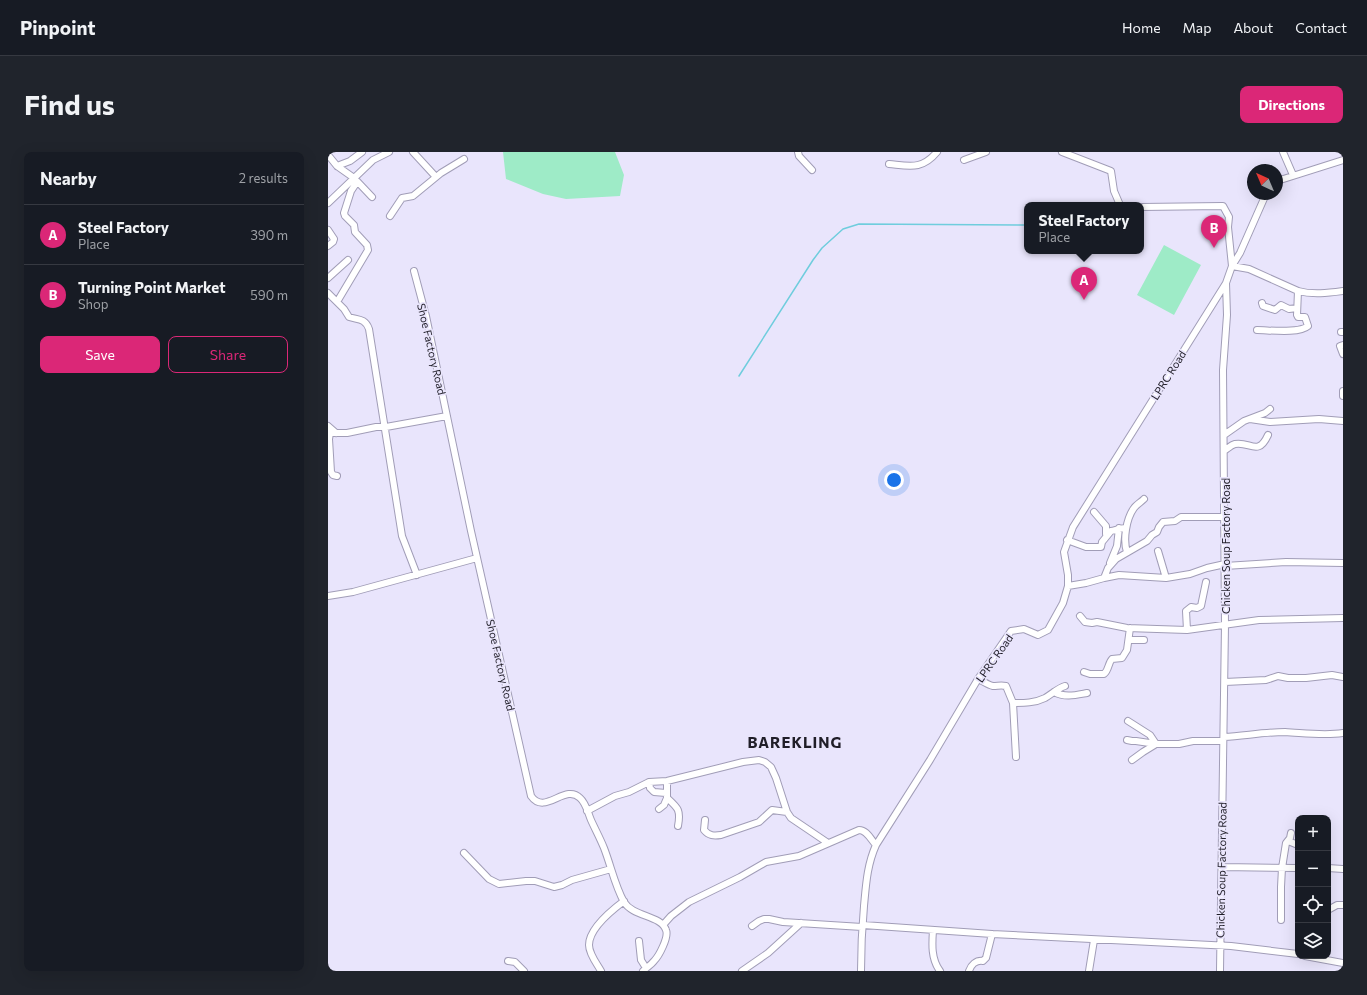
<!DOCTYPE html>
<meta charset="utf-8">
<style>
:root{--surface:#171b24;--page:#20242c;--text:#f1f3f6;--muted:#9ea1a6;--line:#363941;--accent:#db2777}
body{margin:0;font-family:Commissioner,sans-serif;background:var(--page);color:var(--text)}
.controls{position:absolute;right:12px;bottom:12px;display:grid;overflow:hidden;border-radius:8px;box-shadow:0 4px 16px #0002}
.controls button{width:36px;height:36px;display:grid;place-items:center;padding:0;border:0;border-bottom:1px solid var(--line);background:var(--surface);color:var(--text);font:20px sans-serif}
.compass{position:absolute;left:919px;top:12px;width:36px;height:36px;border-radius:50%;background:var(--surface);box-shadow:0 4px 16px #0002;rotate:316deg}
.you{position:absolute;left:566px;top:328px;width:14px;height:14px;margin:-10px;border:3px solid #fff;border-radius:50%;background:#1a73e8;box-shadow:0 0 0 6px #1a73e833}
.badge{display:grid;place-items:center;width:26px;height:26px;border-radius:50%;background:var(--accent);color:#fff;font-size:13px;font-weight:700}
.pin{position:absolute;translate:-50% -33px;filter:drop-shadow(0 1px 2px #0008)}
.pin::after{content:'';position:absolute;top:21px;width:14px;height:12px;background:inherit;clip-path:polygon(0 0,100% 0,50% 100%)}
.popup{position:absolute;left:696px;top:50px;width:120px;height:52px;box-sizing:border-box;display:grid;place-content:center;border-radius:8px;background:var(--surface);filter:drop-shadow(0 1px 3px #0005);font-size:13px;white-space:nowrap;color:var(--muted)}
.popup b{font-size:15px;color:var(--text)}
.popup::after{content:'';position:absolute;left:50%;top:100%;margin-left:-8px;border:8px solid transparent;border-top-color:var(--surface)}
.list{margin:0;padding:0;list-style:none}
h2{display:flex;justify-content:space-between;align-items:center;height:52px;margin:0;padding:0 16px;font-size:17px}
h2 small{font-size:13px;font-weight:400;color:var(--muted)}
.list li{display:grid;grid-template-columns:26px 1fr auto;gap:12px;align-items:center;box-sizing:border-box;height:60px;padding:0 16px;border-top:1px solid var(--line)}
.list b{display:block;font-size:15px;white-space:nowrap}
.list p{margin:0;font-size:13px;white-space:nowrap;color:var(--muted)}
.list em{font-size:13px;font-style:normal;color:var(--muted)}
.actions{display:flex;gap:8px;padding:12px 16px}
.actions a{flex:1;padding:9px 0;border:1px solid var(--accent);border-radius:8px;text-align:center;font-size:14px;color:var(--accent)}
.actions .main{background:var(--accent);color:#fff}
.icon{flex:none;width:22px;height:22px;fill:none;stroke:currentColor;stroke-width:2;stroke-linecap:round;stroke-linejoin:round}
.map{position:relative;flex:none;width:1015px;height:819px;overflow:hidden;border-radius:8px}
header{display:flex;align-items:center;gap:24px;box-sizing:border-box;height:56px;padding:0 20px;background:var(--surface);border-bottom:1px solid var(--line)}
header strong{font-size:19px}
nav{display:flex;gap:22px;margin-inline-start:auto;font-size:14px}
.intro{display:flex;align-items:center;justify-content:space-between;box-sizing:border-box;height:96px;padding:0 24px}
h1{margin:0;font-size:28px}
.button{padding:10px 18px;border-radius:8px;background:var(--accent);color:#fff;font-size:14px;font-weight:700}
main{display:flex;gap:24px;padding:0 24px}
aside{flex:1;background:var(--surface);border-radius:8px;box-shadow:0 4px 16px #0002}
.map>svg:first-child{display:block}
.green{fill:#9eebc7}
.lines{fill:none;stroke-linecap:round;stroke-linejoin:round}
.stream{stroke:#6fcddd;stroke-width:1.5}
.minor-casing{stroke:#a19db7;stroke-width:8}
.minor{stroke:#fff;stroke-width:6}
.labels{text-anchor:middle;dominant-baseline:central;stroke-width:3.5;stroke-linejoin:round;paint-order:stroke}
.street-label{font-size:11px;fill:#201e28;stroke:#e9e5fc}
.district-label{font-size:15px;font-weight:bold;letter-spacing:1px;fill:#201e28;stroke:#e9e5fc}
</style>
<header>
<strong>Pinpoint</strong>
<nav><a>Home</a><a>Map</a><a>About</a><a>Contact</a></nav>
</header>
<div class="intro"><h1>Find us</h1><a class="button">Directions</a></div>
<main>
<aside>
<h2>Nearby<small>2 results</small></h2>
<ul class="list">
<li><span class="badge">A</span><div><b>Steel Factory</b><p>Place</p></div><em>390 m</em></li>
<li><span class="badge">B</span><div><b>Turning Point Market</b><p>Shop</p></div><em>590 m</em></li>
</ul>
<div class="actions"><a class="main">Save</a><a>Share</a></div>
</aside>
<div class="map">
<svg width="1015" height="819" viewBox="0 0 1015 819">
<rect width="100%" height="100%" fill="#e9e5fc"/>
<path class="green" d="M 175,0 L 287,0 L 296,23 L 292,44 L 238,47 L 215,42 L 178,27 Z
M 836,93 L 873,113 L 846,163 L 809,143 Z"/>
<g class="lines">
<path class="stream" d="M 411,224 L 485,108 L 494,96 L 515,77 L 531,72 L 699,73"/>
<defs>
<path id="minor" d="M 85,0 L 108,25
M 470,0 L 471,4 L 484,18
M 734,0 L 783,19 L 786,39 L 792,53
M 955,0 L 965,23
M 0,3 L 9,14 L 26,26 L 44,45
M 636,8 L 658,0
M 561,12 C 582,14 594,18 609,0
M 9,14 L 22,9 L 34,0
M 949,29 L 1015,8
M 938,42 L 912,101 L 904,114 L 921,117 L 970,139 C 985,143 1000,141 1015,139
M 0,51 L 45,8 L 61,0
M 813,55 L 895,54 L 901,65 L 900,75 L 904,114 L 898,131 L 899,163 L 895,218 L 897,473 L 892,819
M 62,64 L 74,46 L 85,44 L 113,21 L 136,7
M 0,78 L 6,87 L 5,90 L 0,94
M 86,119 L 98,164 L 143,379 L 203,644 C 217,664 237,631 252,646 C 258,651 260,661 263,668 C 267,677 272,686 276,696 C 283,714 287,734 296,750 C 305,765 333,763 338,778 C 341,785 331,804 326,809 C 323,813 319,815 315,819
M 0,126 L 20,108
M 0,141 L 16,157 L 21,165 C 30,168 37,166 41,177 L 74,384 L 89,423
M 9,150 L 40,98 L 39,93 L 27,80 L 26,73 L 17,64 L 16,61 L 23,39 L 29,30
M 934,151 L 935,154 L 947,158 L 953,153 L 961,157 L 969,156
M 929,178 C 941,178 971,182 980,174 L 977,165 L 970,165 L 969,163 L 970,139
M 1013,180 L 1015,180
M 1015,193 L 1012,194 L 1015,202
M 1015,239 L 1015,244
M 922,267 L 942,270 L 991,267 L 1015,269
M 0,274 L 8,281
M 0,281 L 19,281 L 48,275 L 58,275 L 119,264
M 2,281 L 1,287 L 3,320 L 5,323 L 9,324
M 896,283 L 916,269 L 937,261 L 942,257
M 896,299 C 899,297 903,293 907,292 C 922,289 930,305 940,283
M 766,360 L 778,374 L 778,382 L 779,383
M 739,388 L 758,395 L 773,395 L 774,390 L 783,379 C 788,378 792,376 798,376
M 830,399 L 838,426
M 799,400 C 795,388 798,367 806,356 C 808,353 813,350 816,347
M 782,411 L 789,394 L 791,376
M 897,414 L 958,410 L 1015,411
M 776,426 L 791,423 L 838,426 L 862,422 L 879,416 L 897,412
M 740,434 L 758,431 L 776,426 L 780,416 L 788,407 L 819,389 L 824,383 L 829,380 L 831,375 L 835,370 L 847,369 L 853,365 L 897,365
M 0,444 L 25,440 L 149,406
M 752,464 L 757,470 L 764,471 L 769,470 L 799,476 L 859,478 L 931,468 L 1015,466
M 859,478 L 858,459 L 863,455 L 869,456 L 873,454 L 878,430
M 801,488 L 816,488
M 756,520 L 762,522 L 776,522 C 781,518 780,511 784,507 L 794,506 L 799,498 L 802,476
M 650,527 C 655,529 660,533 665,534 C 670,534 673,533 678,534 L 685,551 L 688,605
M 897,530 L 938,528 L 950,524 L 960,526 L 978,526 L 1004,523 L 1015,525
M 726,540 C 737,546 748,543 759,541
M 685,551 C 696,551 707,551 717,546 C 724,542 730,536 737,534
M 800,569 L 822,583 L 828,592 L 815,600 L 804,608
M 896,585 C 916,584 936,580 957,580 C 976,581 996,584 1015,581
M 799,588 L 804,589 L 808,589 L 828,592 L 851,592 L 865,589 L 895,589
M 339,629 L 339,646 C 350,656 353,658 350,674
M 321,630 L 322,636 L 326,640 L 338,641
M 331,657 L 336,653 L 339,646
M 259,659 L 287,644 L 301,640 L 321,630 L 339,629 L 415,610 L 431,608 L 437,610 L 443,615 L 448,626 L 459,660 L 463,666 L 500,691
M 377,668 L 376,678 C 381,684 386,684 393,683 L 431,670 L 444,658 L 459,660
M 960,689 L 970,693
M 136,701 L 161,727 L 171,732 L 198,729 L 207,729 L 226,735 L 234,733 L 244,728 L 283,717
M 894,715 L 970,716
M 1000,716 L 1015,717
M 1000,758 L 1009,753 L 1015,753
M 953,768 L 953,735 L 954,716 L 958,691 L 962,686 L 963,681
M 335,773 L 343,764 L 361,750 L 412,725 L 438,710 L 471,704 L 531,678 C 539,678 543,688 548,693
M 535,773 L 664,782 L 903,794 L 970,802
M 424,774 L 431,769 L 436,767 L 441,767 L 455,770 L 534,775
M 605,778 C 604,792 603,807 612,819
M 311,789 L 313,808 L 318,816
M 977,804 L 1015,811
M 180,809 L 187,810 L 196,819
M 273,819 C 269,812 261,802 261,793 C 261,777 284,758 296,749
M 414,819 L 440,801 L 473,771
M 533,819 C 533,797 534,776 536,754 C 538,733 539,713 548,693 L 602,608 L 650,527 L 683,479 L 696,477 L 710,483 L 720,478 L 735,451 L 740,434 L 740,423 L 736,400 L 745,375 L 898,131
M 641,819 C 643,813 648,808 655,809 L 658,806 L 664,782
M 761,819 L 766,788"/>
</defs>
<use href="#minor" class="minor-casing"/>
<use href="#minor" class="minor"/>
</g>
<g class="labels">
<g class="street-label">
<text transform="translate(104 197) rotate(77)">Shoe Factory Road</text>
<text transform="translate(840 223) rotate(-58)">LPRC Road</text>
<text transform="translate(897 394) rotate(-90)">Chicken Soup Factory Road</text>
<text transform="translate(666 506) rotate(-55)">LPRC Road</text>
<text transform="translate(173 513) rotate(77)">Shoe Factory Road</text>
<text transform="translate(893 718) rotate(-89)">Chicken Soup Factory Road</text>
</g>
<g class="district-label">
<text x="467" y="590">BAREKLING</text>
</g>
</g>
</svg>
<div class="controls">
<button>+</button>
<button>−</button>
<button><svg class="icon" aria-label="locate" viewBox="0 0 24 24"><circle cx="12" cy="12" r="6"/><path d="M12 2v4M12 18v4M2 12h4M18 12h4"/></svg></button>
<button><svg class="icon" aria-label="layers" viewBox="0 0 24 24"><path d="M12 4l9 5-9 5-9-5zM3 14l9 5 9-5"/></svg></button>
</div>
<svg class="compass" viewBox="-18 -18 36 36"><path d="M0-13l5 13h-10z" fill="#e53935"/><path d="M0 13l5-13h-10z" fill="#9ea1a6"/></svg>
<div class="you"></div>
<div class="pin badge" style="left:756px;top:148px">A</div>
<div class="popup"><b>Steel Factory</b>Place</div>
<div class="pin badge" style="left:886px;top:96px">B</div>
</div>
</main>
